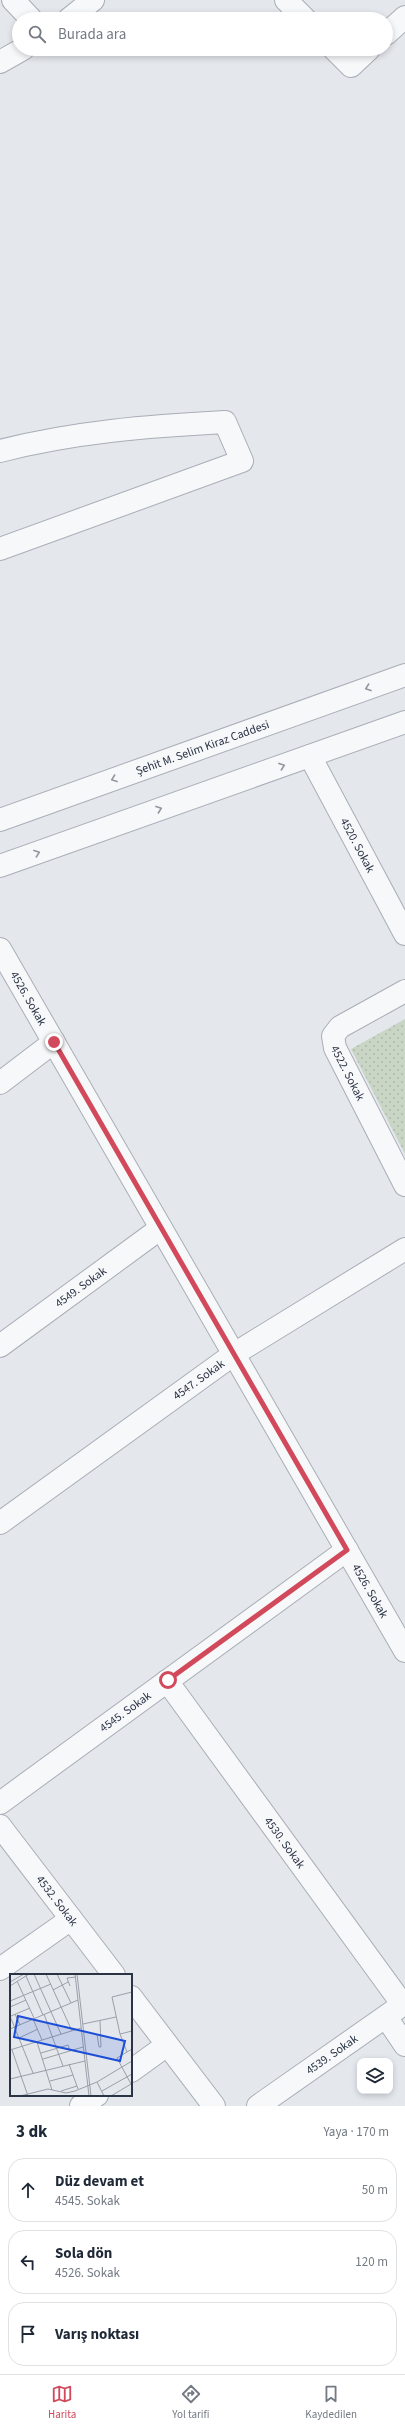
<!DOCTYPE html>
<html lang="tr">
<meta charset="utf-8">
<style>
:root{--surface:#fff;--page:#f6f6f7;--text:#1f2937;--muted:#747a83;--line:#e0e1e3;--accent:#d1495b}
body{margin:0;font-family:"Source Sans 3",sans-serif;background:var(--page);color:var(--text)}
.controls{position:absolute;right:12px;bottom:12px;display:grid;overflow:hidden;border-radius:8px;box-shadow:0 2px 6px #0003}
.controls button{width:36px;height:36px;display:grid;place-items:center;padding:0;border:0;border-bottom:1px solid var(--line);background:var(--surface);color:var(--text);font:20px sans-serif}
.stop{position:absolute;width:12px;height:12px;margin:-9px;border:3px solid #d1495b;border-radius:50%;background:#fff}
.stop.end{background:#d1495b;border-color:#fff;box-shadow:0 1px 4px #0008}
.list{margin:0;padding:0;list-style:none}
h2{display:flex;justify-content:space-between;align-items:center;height:52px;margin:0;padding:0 16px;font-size:17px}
h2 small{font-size:13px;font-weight:400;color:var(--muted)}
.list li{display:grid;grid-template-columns:26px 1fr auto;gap:12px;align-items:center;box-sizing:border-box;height:64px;margin:0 8px 8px;padding:0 8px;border:1px solid var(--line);border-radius:16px}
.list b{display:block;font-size:15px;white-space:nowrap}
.list p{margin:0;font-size:13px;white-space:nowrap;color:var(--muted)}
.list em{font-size:13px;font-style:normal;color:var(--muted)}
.icon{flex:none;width:22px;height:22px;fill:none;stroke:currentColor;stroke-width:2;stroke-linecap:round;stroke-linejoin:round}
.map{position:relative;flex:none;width:405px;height:2106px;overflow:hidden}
.search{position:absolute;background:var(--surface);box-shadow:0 2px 6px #0003;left:12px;right:12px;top:12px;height:44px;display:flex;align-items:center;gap:10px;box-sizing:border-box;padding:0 14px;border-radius:22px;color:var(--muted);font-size:15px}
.sheet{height:268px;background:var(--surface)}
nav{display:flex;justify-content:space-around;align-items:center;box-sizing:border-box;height:56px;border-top:1px solid var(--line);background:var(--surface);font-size:11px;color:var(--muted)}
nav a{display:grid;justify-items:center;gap:2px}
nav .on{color:var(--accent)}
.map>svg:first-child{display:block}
.park{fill:url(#park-dots)}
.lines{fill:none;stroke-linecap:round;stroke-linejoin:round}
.minor-casing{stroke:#a9aeb7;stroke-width:24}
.minor{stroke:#f7f8fa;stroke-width:22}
.oneway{stroke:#9196a0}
.route{stroke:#d1495b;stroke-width:5}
.labels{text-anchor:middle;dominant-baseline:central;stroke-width:3;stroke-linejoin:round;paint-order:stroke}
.street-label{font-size:12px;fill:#2b3445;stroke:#f4f6f9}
.inset-road{fill:none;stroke:#9a9fa9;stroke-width:1}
.view{fill:#1d4ed8;fill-opacity:0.15;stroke:#1d4ed8;stroke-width:2}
.inset-edge{fill:none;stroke:#2b3445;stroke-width:2}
</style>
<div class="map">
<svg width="405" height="2106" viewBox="0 0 405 2106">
<defs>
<pattern id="park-dots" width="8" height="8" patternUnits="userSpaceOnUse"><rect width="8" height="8" fill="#c9d6c5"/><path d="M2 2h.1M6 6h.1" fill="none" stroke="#adb8ab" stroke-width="1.8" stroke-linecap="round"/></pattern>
</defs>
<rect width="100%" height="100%" fill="#e4e7ec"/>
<path class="park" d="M 405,1019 L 405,1154 L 351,1049 Z"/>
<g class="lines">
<defs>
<g id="minor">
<path d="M 13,0 L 31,19"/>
<path d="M 286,0 L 305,19"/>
<path d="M 69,19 L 93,0"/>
<path d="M 386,34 L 405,17"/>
<path d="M 334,49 L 351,66 L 369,49"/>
<path d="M 0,62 L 23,49"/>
<path d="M 0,451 C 74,432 149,426 225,422 L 242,461 L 0,549"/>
<path id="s1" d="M 310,756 L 405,934"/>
<path id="s2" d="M 0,820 L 405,675"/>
<path d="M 0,866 L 405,722"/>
<path id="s3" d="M 0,949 L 405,1651"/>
<path id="s4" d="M 405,991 L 340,1027 L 333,1036 L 335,1048 L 405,1185"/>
<path d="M 0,1083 L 54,1042"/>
<path id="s5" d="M 0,1346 L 161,1228"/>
<path id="s6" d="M 0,1523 L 234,1354 L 405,1249"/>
<path id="s7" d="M 167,1681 L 403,2005"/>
<path id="s8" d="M 0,1803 L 347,1550"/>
<path id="s9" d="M 0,1826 L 114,1975"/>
<path d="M 0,1969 L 71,1919"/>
<path d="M 131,1997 L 214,2106"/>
<path d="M 386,2017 L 405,2045"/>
<path d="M 131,2071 L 167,2045"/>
<path d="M 81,2106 L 97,2095"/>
<path id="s10" d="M 258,2106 L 405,2003"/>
</g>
</defs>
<use href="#minor" class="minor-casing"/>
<use href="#minor" class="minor"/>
</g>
<defs><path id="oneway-chevron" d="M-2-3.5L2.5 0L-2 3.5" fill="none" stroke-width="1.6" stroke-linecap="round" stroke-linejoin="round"/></defs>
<g class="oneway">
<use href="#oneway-chevron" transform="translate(368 688) rotate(160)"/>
<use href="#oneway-chevron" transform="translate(282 766) rotate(-20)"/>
<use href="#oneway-chevron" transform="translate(114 779) rotate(160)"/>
<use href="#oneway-chevron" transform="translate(159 809) rotate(-20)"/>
<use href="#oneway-chevron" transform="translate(37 853) rotate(-20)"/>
</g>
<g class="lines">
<path class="route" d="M 54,1042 L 347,1550 L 168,1680"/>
</g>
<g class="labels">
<g class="street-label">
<text stroke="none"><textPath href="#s2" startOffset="215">Şehit M. Selim Kiraz Caddesi</textPath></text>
<text stroke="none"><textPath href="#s1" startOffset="101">4520. Sokak</textPath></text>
<text stroke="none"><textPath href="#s3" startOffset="57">4526. Sokak</textPath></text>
<text stroke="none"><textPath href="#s4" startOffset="126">4522. Sokak</textPath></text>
<text stroke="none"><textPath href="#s5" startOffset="100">4549. Sokak</textPath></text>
<text stroke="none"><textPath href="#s6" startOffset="245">4547. Sokak</textPath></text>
<text stroke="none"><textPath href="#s3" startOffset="741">4526. Sokak</textPath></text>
<text stroke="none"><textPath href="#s8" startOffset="155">4545. Sokak</textPath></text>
<text stroke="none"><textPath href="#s7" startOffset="200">4530. Sokak</textPath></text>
<text stroke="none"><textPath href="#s9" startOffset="94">4532. Sokak</textPath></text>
<text stroke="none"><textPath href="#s10" startOffset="90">4539. Sokak</textPath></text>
</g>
</g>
<g transform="translate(10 1974)">
<rect width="122" height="122" fill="#e4e7ec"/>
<path class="inset-road" d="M 24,0 L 51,60M 36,0 L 62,57M 47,0 L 61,29M 65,0 L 79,122M 67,0 L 81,122M 16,2 L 33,41M 7,7 L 24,44M 0,8 L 14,0M 0,12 L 19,0M 60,12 L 57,4 L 66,3M 43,16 L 58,8M 0,27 L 41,10M 0,33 L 16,26M 5,40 L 10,51M 34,40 L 53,92M 0,42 L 23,99M 1,42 L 20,34M 23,45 L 32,66M 73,50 L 106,43M 0,55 L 68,26M 87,60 L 89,73 L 91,73 L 90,46M 110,60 L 122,57M 9,64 L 28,55M 27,68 L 42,116M 0,76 L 71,54M 2,76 L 18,122M 117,78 L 110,60 L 102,23 L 122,18M 31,79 L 58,71 L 60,77M 33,85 L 73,73M 59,90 L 68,115M 0,105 L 75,87M 40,107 L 63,101M 87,108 L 94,122M 121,110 L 107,84 L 122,75M 51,117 L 67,112M 92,117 L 122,100M 10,122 L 38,115 L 56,119 L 65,117 L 87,108 L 122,87M 101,122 L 121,110"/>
<path class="view" d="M 8,42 L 115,67 L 110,87 L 4,63 Z"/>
<rect width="122" height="122" class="inset-edge"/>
</g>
</svg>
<div class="controls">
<button><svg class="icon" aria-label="layers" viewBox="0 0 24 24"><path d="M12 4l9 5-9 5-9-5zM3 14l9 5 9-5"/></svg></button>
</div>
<div class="stop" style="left:168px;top:1680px"></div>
<div class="stop end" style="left:54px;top:1042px"></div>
<div class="search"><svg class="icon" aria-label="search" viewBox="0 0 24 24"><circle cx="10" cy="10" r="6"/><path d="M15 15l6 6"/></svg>Burada ara</div>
</div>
<section class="sheet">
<h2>3 dk<small>Yaya · 170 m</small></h2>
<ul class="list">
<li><svg class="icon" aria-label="ahead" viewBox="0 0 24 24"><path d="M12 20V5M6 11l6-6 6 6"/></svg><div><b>Düz devam et</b><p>4545. Sokak</p></div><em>50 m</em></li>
<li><svg class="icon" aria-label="left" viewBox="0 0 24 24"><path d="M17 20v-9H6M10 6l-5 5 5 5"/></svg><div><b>Sola dön</b><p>4526. Sokak</p></div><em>120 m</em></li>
<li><svg class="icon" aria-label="arrive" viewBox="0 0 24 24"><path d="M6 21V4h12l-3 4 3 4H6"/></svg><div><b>Varış noktası</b></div></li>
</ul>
</section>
<nav>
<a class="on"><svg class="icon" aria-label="map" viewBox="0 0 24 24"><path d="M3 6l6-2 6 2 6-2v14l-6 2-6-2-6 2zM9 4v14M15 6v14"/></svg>Harita</a>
<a><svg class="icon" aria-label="directions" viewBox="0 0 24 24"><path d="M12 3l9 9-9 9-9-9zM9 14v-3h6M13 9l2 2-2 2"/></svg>Yol tarifi</a>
<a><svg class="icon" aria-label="saved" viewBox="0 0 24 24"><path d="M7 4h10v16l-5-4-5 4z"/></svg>Kaydedilen</a>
</nav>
